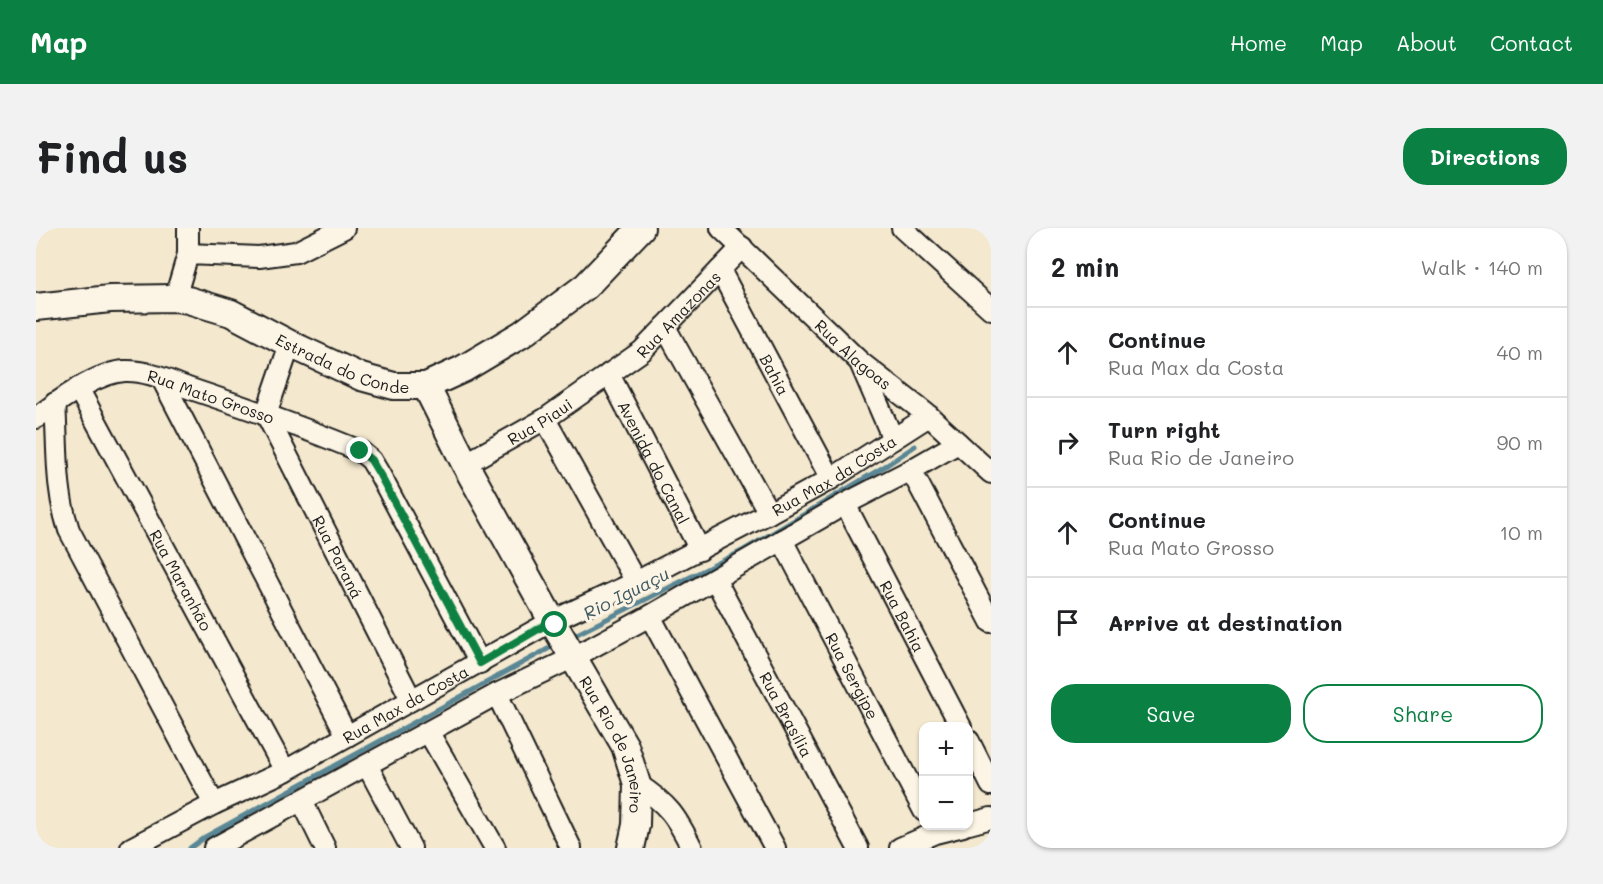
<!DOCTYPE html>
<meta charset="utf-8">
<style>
:root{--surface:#fff;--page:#f2f2f2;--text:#202124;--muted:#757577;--line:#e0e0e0;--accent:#0b8043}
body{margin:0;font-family:Mali,sans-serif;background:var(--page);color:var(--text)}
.controls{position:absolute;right:18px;bottom:18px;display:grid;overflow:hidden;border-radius:12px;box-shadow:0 2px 4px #0004}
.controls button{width:54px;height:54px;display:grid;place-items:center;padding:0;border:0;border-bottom:2px solid var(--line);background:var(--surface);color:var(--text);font:30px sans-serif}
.stop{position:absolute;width:18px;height:18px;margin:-14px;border:4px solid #0b8043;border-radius:50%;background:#fff}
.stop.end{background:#0b8043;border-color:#fff;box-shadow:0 2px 6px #0008}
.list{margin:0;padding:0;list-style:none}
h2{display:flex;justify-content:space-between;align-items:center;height:78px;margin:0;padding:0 24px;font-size:26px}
h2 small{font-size:20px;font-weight:400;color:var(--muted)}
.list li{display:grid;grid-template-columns:39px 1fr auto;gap:18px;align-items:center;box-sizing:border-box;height:90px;padding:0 24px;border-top:2px solid var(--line)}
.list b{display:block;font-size:22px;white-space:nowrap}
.list p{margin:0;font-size:20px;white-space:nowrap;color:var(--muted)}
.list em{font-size:20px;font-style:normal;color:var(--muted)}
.actions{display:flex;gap:12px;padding:18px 24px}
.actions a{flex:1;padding:14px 0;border:2px solid var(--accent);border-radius:24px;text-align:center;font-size:21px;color:var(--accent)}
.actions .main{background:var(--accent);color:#fff}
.icon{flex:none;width:33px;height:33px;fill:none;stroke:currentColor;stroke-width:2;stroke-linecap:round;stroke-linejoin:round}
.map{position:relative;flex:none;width:955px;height:620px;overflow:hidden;border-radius:24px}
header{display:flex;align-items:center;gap:36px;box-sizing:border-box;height:84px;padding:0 30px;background:var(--accent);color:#fff}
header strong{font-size:28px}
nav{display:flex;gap:33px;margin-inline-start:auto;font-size:21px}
.intro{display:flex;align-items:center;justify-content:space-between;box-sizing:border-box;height:144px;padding:0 36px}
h1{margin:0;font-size:42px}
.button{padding:15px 27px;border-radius:24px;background:var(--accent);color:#fff;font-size:21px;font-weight:700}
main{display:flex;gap:36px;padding:0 36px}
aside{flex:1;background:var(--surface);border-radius:24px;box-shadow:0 2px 4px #0004}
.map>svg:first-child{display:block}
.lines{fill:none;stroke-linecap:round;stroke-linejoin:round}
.stream{stroke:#5a8795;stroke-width:5}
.minor-casing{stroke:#1c1c1c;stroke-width:24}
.tertiary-casing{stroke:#1c1c1c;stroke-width:30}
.minor{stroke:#fcf5e5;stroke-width:20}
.tertiary{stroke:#fcf5e5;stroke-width:26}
.route{stroke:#0b8043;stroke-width:8}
.labels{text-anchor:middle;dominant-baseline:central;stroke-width:6;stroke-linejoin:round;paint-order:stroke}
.street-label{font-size:16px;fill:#1c1c1c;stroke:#fcf5e5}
.water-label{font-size:18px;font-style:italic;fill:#405a62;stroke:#fcf5e5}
</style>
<header>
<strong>Map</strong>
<nav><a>Home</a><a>Map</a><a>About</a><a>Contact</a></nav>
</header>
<div class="intro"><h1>Find us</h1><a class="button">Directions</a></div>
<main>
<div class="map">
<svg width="955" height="620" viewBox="0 0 955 620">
<rect width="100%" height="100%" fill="#f4e8ce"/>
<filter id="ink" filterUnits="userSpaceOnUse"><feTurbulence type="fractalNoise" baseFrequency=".0167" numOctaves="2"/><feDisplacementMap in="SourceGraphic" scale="12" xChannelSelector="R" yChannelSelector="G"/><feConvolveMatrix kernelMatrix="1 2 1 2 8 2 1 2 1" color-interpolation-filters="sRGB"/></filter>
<g filter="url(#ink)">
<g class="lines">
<path class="stream" d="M 535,409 L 708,322 L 851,237 L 879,218
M 154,620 L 169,609 L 521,416"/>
<defs>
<g id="minor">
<path id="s1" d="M 685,0 L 824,134 L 893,188 L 955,245"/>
<path d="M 866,0 L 955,81"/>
<path d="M 152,26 L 152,0"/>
<path id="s2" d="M 684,42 L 795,251"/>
<path d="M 139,70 L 152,26 L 223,29 L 260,24 L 308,0"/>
<path d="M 629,99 L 733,285"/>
<path id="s3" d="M 254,116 L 230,186 L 375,471"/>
<path d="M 825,137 L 857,211"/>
<path id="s4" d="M 573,146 L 664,322"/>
<path d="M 126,151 L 311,508"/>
<path id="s5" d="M 42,160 L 249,543"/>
<path d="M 19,175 C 22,219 19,261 33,302 L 178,576"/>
<path id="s6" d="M 0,190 C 22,173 61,144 89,143 C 111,142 135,154 155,161 C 212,180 269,200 324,223 L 335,232 L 344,247 L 444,435"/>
<path d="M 509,191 L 600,354"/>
<path id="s7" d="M 429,236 L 509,191 L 606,123 L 706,19"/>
<path d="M 875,242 L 955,394"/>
<path id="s8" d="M 809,276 L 925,499"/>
<path id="s9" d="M 746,312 L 888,583"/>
<path id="s10" d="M 679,351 L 822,620"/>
<path d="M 614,388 L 739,620"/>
<path d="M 461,466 L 535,620"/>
<path d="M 393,505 L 459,620"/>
<path d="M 933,513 L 955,557"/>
<path d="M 331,537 L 375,620"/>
<path d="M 601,556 C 632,576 640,588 656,620"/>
<path d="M 266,573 L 289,620"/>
<path d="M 933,596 L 955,590"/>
<path id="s11" d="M 95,620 L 178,576 L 249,543 L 516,393 L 600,354 L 733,285 L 795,251 L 893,188"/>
<path d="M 178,620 L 461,466 L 538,429 L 614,388 L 809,276 L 875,242 L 922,215"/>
<path d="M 864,620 L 899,605 L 927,598"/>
</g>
<g id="tertiary">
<path id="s12" d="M 0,79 L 74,71 L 139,70 L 152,72 L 195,85 L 254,116 L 325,149 L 358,158 L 390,158 L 427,141 L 486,106 L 550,58 L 605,0"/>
<path id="s13" d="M 390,158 L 429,236 L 516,393 L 589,518 L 601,556 L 600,597 L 595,620"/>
</g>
</defs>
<use href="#minor" class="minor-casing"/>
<use href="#tertiary" class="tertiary-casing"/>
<use href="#minor" class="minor"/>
<use href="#tertiary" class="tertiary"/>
</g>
</g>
<g class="lines" filter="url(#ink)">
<path class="route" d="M 324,223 L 335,232 L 344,247 L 444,435 L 516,393 L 519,397"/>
</g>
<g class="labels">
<g class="street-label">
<text stroke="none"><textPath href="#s7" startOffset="262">Rua Amazonas</textPath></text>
<text stroke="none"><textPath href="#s1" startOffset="183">Rua Alagoas</textPath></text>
<text stroke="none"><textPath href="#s12" startOffset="321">Estrada do Conde</textPath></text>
<text stroke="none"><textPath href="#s2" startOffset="118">Bahia</textPath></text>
<text stroke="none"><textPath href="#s6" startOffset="192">Rua Mato Grosso</textPath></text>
<text stroke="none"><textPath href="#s7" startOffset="86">Rua Piaui</textPath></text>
<text stroke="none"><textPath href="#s4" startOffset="99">Avenida do Canal</textPath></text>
<text stroke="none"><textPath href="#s11" startOffset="796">Rua Max da Costa</textPath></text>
<text stroke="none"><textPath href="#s3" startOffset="234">Rua Paraná</textPath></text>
<text stroke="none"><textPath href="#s5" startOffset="218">Rua Maranhão</textPath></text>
<text stroke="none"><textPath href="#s8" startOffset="126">Rua Bahia</textPath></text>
<text stroke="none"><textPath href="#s9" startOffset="153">Rua Sergipe</textPath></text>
<text stroke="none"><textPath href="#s11" startOffset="310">Rua Max da Costa</textPath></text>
<text stroke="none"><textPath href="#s10" startOffset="153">Rua Brasília</textPath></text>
<text stroke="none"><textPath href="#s13" startOffset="406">Rua Rio de Janeiro</textPath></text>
</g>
<g class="water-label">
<text transform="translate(590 365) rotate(-27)">Rio Iguaçu</text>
</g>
</g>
</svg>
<div class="controls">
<button>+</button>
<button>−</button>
</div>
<div class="stop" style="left:519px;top:397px"></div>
<div class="stop end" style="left:324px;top:223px"></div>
</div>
<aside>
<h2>2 min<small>Walk · 140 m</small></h2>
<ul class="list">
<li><svg class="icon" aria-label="ahead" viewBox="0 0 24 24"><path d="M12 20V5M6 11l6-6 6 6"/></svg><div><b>Continue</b><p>Rua Max da Costa</p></div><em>40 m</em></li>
<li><svg class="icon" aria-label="right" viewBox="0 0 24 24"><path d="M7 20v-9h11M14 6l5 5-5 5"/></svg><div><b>Turn right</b><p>Rua Rio de Janeiro</p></div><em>90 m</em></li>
<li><svg class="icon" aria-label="ahead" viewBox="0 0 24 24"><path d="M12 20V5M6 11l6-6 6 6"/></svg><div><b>Continue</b><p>Rua Mato Grosso</p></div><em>10 m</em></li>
<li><svg class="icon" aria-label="arrive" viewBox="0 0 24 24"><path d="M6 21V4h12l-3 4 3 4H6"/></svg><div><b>Arrive at destination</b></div></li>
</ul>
<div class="actions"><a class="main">Save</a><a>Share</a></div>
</aside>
</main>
